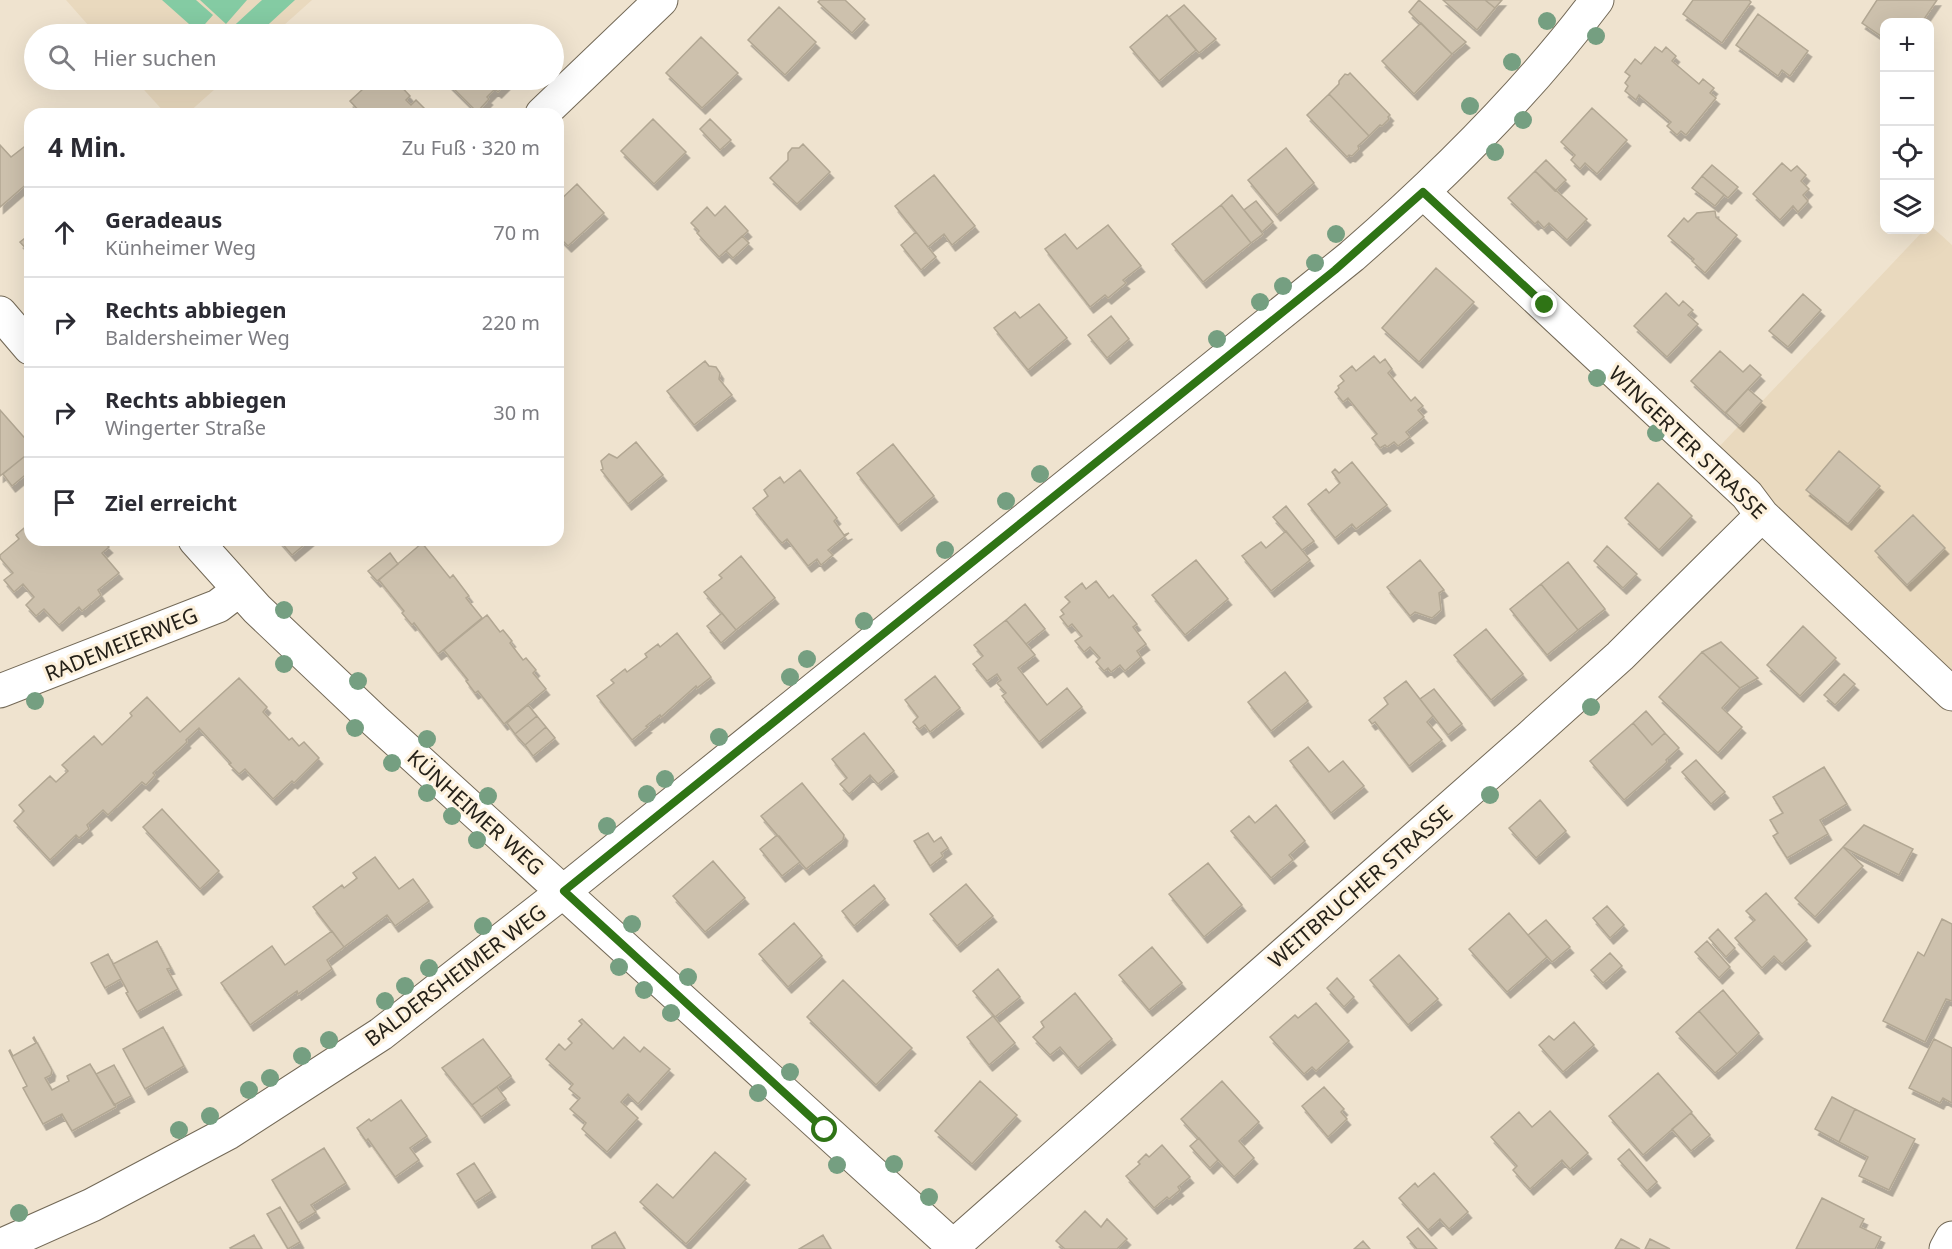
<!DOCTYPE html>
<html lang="de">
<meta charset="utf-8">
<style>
:root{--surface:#fff;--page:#f7f7f7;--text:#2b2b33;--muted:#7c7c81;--line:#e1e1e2}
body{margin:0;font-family:"Noto Sans",sans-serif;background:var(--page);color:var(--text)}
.controls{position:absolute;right:18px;top:18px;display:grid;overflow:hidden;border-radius:12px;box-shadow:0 6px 24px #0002}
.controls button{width:54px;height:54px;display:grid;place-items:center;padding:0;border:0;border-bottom:2px solid var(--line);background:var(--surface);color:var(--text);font:30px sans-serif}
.stop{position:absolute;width:18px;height:18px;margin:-14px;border:4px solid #2f7415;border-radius:50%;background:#fff}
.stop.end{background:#2f7415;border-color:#fff;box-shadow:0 2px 6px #0008}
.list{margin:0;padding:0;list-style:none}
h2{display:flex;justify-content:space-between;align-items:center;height:78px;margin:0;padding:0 24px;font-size:26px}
h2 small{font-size:20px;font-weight:400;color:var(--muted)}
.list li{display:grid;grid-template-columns:39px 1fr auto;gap:18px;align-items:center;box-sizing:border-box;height:90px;padding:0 24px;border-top:2px solid var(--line)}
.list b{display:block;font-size:22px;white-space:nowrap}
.list p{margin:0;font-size:20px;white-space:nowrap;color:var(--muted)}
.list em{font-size:20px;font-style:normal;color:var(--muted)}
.icon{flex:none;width:33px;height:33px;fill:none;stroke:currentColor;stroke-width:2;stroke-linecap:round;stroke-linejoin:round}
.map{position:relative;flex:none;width:1952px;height:1249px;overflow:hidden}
.search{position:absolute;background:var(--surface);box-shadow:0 6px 24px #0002;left:24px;top:24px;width:540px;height:66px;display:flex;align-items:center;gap:15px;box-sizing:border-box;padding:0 21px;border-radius:33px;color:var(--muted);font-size:22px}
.panel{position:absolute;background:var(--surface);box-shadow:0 6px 24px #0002;left:24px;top:108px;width:540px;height:438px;border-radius:18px}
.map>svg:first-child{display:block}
.built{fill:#e9d9be}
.green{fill:#84cba3}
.building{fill:#cdc1ad;stroke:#b2a793;stroke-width:1.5;filter:url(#shadow)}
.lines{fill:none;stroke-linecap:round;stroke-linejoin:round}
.street-casing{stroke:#736957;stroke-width:35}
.secondary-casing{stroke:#736957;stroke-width:35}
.street{stroke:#fff;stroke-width:33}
.secondary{stroke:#fff;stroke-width:33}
.tree{fill:#759f81}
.route{stroke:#2f7415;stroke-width:8}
.labels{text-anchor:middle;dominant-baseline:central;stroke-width:6;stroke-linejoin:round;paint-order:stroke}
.street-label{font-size:21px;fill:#252119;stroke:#fdf1dc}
</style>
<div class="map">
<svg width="1952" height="1249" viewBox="0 0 1952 1249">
<defs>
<filter id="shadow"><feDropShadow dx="3.5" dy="6" stdDeviation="0" flood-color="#0004"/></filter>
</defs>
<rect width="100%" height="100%" fill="#efe3cf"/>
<path class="built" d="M 66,0 L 312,0 L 274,34 L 96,34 Z
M 135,80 L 225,80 L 187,114 L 166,114 Z
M 1930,225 L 1952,245 L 1952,673 L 1717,449 L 1924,230 L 1930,230 Z"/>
<path class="green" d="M 162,0 L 196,0 L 213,15 L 198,32 Z
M 200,0 L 247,0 L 226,24 Z
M 262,0 L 295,0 L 258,34 L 225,34 Z"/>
<path class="building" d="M 820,0 L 845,0 L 865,19 L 852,33 L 818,2 Z
M 1419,0 L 1466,42 L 1452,54 L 1409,12 Z
M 1443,0 L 1485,0 L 1495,8 L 1477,30 Z
M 1485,0 L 1502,0 L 1495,8 Z
M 1693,0 L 1749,0 L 1751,2 L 1722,43 L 1683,14 Z
M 1877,0 L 1937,0 L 1922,22 L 1884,22 L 1884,38 L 1862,23 Z
M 1184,5 L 1216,39 L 1199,53 L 1169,17 Z
M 779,7 L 816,42 L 785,75 L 748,40 Z
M 1758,14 L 1808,51 L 1790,76 L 1782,70 L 1778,76 L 1736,45 Z
M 1167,15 L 1196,50 L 1159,81 L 1130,47 Z
M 1421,23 L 1452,54 L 1414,94 L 1382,61 Z
M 701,37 L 738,73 L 702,108 L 666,73 Z
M 1655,47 L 1662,52 L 1666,47 L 1676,56 L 1672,61 L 1699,84 L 1703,79 L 1714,88 L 1710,93 L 1716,98 L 1686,135 L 1681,131 L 1677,135 L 1667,126 L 1671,122 L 1639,95 L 1636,100 L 1625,91 L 1628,86 L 1625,83 L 1630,76 L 1625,72 L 1635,59 L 1641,64 Z
M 1350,73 L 1390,115 L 1388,117 L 1389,119 L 1382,126 L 1380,125 L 1369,136 L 1329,94 L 1339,84 L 1339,81 L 1345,74 L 1348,75 Z
M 363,80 L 395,80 L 410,96 L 406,100 L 411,105 L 416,100 L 430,114 L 362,114 L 350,101 L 364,88 L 359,83 Z
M 445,80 L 510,80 L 498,92 L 495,89 L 487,97 L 489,99 L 477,112 Z
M 1329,94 L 1369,136 L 1358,146 L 1359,149 L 1352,156 L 1349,155 L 1347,157 L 1307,115 Z
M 1592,108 L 1627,140 L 1597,174 L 1585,163 L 1580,169 L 1571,160 L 1575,155 L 1561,142 Z
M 653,119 L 686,152 L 654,184 L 621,151 Z
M 710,119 L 731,140 L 720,150 L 700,129 Z
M 803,144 L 830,172 L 797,204 L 770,178 L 788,160 L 788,153 L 792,148 L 799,148 Z
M 0,145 L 11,157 L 24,147 L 30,154 L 30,181 L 0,207 Z
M 1286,148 L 1314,183 L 1277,215 L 1248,180 Z
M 1546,160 L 1566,180 L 1555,191 L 1535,171 Z
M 1782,163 L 1791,171 L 1797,166 L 1806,175 L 1801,181 L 1809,189 L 1803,195 L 1808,201 L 1798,212 L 1793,206 L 1780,220 L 1753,194 Z
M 1712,165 L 1738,187 L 1728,198 L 1702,176 Z
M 1535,171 L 1587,219 L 1567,240 L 1549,223 L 1544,228 L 1538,221 L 1535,224 L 1508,198 Z
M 934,175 L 975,226 L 952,245 L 944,234 L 928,247 L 895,206 Z
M 1702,176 L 1724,195 L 1715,206 L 1692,188 Z
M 577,184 L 604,213 L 568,246 L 558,236 L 558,202 Z
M 1232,195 L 1263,234 L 1251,243 L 1221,205 Z
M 1256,201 L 1273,222 L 1262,232 L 1244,210 Z
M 1221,205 L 1251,243 L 1203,282 L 1172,244 Z
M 725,206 L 748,231 L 719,257 L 697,233 L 699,231 L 691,223 L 707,207 L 715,216 Z
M 1715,211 L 1716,217 L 1737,235 L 1705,273 L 1692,261 L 1694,259 L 1668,236 L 1684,218 L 1688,222 L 1697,213 Z
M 1108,225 L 1141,266 L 1123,280 L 1126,283 L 1108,298 L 1105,295 L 1090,307 L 1045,249 L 1065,234 L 1077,249 Z
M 916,232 L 936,257 L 921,270 L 901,245 Z
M 30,234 L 30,253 L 20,242 Z
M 742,236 L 749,243 L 733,258 L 726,251 Z
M 1436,268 L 1474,302 L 1419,362 L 1382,328 Z
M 1666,293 L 1679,306 L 1683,301 L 1693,310 L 1688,315 L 1698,324 L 1667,357 L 1634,326 Z
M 1803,294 L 1821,310 L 1788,347 L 1769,331 Z
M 1039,304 L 1067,338 L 1028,370 L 994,328 L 1015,312 L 1020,318 Z
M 1111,316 L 1129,339 L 1107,358 L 1088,335 Z
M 1720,351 L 1743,372 L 1750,365 L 1761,375 L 1725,413 L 1691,381 Z
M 1374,356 L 1380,363 L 1385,359 L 1392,369 L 1388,373 L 1411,401 L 1415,397 L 1423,406 L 1418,410 L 1424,417 L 1406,432 L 1410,437 L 1398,446 L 1394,442 L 1387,447 L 1385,445 L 1380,448 L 1372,438 L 1377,434 L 1348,398 L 1343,402 L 1335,392 L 1339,388 L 1338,386 L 1344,381 L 1340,376 L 1352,366 L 1356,371 Z
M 705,361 L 709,366 L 716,367 L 720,373 L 719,379 L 732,395 L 694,425 L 667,391 Z
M 1748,389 L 1762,401 L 1740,426 L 1726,413 Z
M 0,410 L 30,444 L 30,452 L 0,476 Z
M 636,442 L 663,475 L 628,504 L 601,470 L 603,469 L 601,461 L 609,454 L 617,458 Z
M 893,444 L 934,496 L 898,525 L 857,473 Z
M 1839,451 L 1880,486 L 1848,524 L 1806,490 Z
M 30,452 L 30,471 L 12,486 L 3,474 Z
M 1352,462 L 1387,505 L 1356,529 L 1352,524 L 1335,538 L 1308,504 L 1326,489 L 1329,493 L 1340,483 L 1332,472 L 1335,469 L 1339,473 Z
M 800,470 L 837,518 L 834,521 L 844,535 L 849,533 L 828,550 L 833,555 L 821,565 L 817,559 L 808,566 L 787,539 L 782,543 L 778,539 L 753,508 L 768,496 L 764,490 L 773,482 L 780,477 L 784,483 Z
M 1658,483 L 1692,516 L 1659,550 L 1625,518 Z
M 1286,506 L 1314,541 L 1302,550 L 1273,517 Z
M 1913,515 L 1945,548 L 1907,585 L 1875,551 Z
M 30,523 L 30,540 L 102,540 L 109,547 L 102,553 L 119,573 L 98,590 L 101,595 L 82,611 L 79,607 L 59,625 L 44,609 L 36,616 L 26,605 L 34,597 L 23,584 L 14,592 L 4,580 L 13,573 L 0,558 L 0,555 L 19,539 L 16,535 Z
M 1286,531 L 1310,560 L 1271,591 L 1242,556 L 1261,542 L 1266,548 Z
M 279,540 L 310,540 L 292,555 Z
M 422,543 L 450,578 L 453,575 L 469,596 L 466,598 L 482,618 L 438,654 L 414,623 L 412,625 L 402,613 L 404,611 L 379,580 Z
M 1607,546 L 1637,574 L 1623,588 L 1594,561 Z
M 390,553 L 398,564 L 377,581 L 368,571 Z
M 741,556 L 775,598 L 736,630 L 704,592 L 722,578 L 719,575 Z
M 1196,560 L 1228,599 L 1185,635 L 1152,595 Z
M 1420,560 L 1444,590 L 1439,593 L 1441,610 L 1432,618 L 1415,612 L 1410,616 L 1387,587 Z
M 1568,562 L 1605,609 L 1578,630 L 1541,584 Z
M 1096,581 L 1109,598 L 1113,595 L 1137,624 L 1133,627 L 1146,644 L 1137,651 L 1141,657 L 1125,671 L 1120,665 L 1111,672 L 1108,668 L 1104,671 L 1096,662 L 1100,658 L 1090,647 L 1084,652 L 1075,641 L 1082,636 L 1072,624 L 1068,627 L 1060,617 L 1064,614 L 1061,610 L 1070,602 L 1065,597 L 1082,583 L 1086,589 Z
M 1541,584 L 1578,630 L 1547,655 L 1510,609 Z
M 1025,604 L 1045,629 L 1026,644 L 1006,620 Z
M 722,613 L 736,630 L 721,643 L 707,626 Z
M 487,615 L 500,632 L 503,630 L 512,641 L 510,643 L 523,660 L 526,658 L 536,670 L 533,673 L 546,689 L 504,724 L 478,691 L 475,693 L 466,681 L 468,680 L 444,650 Z
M 1006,620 L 1035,655 L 1018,668 L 1047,705 L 1067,688 L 1082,707 L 1039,742 L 1002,696 L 1006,693 L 997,683 L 1001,680 L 997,674 L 987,681 L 973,664 L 983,656 L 974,645 Z
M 1803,626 L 1836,658 L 1800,696 L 1767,665 Z
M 1486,629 L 1523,674 L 1491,700 L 1454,655 Z
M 677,633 L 711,677 L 697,688 L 696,686 L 661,717 L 660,715 L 646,726 L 648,727 L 632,740 L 597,696 L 614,683 L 611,680 L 625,669 L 627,672 L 647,657 L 645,654 L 658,644 L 660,647 Z
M 1721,642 L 1758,678 L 1740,688 L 1702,652 Z
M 1702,652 L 1740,688 L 1722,708 L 1742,727 L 1718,753 L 1659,697 Z
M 1285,672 L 1308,701 L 1271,731 L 1248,702 Z
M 1844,674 L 1855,684 L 1835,705 L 1824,695 Z
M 935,676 L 960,708 L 930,732 L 925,725 L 919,729 L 913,722 L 918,717 L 905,700 Z
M 239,678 L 267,707 L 263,712 L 289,740 L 292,738 L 299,746 L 304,742 L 319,758 L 294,783 L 292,781 L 273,799 L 245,769 L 239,774 L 229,764 L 231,763 L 199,728 L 186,740 L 187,742 L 153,773 L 155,775 L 146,785 L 142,782 L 108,815 L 103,810 L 87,825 L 89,829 L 79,838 L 76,835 L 50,860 L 14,821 L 24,811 L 19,805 L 50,776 L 56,782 L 68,771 L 62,765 L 94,736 L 102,745 L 132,716 L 130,713 L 147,697 L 180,732 Z
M 1406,681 L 1433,716 L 1427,722 L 1442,740 L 1409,766 L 1375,722 L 1372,724 L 1369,720 L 1388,704 L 1384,698 Z
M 1434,689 L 1462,724 L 1448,735 L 1420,699 Z
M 528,705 L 537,716 L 515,734 L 507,723 Z
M 1646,711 L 1665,733 L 1652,745 L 1633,723 Z
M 537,716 L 546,727 L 525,745 L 515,734 Z
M 1633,723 L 1652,745 L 1665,733 L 1679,748 L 1666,760 L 1667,762 L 1624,800 L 1590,761 Z
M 546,727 L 555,738 L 533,756 L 525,745 Z
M 864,733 L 894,771 L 878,784 L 870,775 L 849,794 L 840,784 L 847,778 L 832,759 Z
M 1308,747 L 1329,772 L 1343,761 L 1364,786 L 1331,813 L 1290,761 Z
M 1696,760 L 1725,792 L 1711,804 L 1682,772 Z
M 1824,767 L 1847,804 L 1820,820 L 1828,834 L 1787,858 L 1773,836 L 1778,833 L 1770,820 L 1783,813 L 1773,797 Z
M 802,783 L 844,835 L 843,840 L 806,869 L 761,816 Z
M 1540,800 L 1566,831 L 1536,858 L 1509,828 Z
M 1276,805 L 1305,841 L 1289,855 L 1293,860 L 1271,878 L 1231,831 L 1249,816 L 1255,823 Z
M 162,809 L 219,871 L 200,889 L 143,827 Z
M 1864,825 L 1913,849 L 1899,875 L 1843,847 Z
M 928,833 L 934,842 L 941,837 L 948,848 L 941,853 L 943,856 L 930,866 L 914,841 Z
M 776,836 L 779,836 L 800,862 L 782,876 L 760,849 Z
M 1843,847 L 1863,866 L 1815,917 L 1795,898 Z
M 375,857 L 399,889 L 413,879 L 429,901 L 395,926 L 387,915 L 344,947 L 313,907 L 342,885 L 344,888 L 357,878 L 353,873 Z
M 713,861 L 745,898 L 705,932 L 673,896 Z
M 1208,863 L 1242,905 L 1204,937 L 1169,894 Z
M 966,884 L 993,916 L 957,946 L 930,914 Z
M 874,885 L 885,899 L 854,926 L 842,911 Z
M 1766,893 L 1807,940 L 1782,964 L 1774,956 L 1762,968 L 1735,938 L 1755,920 L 1746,911 Z
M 1607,906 L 1624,925 L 1610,938 L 1593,918 Z
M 1509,913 L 1547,957 L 1507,992 L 1469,949 Z
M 1942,919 L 1952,924 L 1952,1001 L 1946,999 L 1925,1042 L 1883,1021 L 1918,952 L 1924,956 Z
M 1546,920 L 1570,947 L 1552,962 L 1528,935 Z
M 794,923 L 822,956 L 788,987 L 759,954 Z
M 1718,929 L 1735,948 L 1726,957 L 1709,938 Z
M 332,931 L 344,947 L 327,960 L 332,969 L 298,994 L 297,991 L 250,1025 L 221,983 L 272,946 L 285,965 Z
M 157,941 L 171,968 L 167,969 L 178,989 L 137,1012 L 126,993 L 128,992 L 113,964 Z
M 1707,941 L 1730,967 L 1719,978 L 1695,952 Z
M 1152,947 L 1182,983 L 1149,1010 L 1119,975 Z
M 1610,953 L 1622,966 L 1603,983 L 1591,970 Z
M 108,954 L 121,979 L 105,988 L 91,963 Z
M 1399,955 L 1438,999 L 1408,1025 L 1370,980 Z
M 998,969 L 1020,997 L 995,1017 L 973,991 Z
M 1337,978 L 1354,997 L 1344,1007 L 1327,988 Z
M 843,980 L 912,1048 L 876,1085 L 807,1017 Z
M 1723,990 L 1759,1033 L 1737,1054 L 1699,1011 Z
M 1075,993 L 1112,1039 L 1078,1068 L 1060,1047 L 1050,1055 L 1033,1037 L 1044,1027 L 1041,1022 Z
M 1316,1003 L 1349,1041 L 1316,1071 L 1312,1067 L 1304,1074 L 1270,1037 L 1295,1015 L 1298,1018 Z
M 1699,1011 L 1737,1054 L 1715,1073 L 1676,1032 Z
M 993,1016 L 1015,1043 L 989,1065 L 967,1037 Z
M 582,1019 L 613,1049 L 624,1037 L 640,1052 L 644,1047 L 670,1069 L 638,1104 L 628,1094 L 621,1102 L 638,1118 L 607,1152 L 582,1129 L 586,1123 L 570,1109 L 580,1098 L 569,1089 L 573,1084 L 546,1059 L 559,1044 L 565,1050 L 572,1043 L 568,1039 L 582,1024 L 579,1021 Z
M 1574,1022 L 1594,1045 L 1563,1072 L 1539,1045 L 1549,1036 L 1554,1040 Z
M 163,1027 L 184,1066 L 145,1089 L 123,1049 Z
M 34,1037 L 52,1070 L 51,1075 L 45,1078 L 52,1090 L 69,1081 L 67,1076 L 90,1064 L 116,1107 L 72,1131 L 62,1114 L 43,1124 L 23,1088 L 27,1086 L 9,1051 L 10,1050 L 13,1056 L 36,1043 L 33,1038 Z
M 483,1039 L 511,1076 L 472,1105 L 442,1068 Z
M 1934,1039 L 1952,1048 L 1952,1103 L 1943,1098 L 1940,1103 L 1909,1088 Z
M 114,1065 L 131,1096 L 114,1105 L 96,1074 Z
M 1658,1073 L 1692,1112 L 1643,1155 L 1609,1116 Z
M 980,1081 L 1017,1115 L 972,1164 L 935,1131 Z
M 1222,1081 L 1259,1122 L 1239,1141 L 1254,1158 L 1234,1177 L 1181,1119 Z
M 497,1087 L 506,1099 L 481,1117 L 472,1105 Z
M 1324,1087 L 1344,1109 L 1341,1112 L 1347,1119 L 1328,1137 L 1302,1106 Z
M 1832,1097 L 1855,1109 L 1839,1142 L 1815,1129 Z
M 401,1100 L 427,1136 L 410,1148 L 419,1160 L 395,1177 L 368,1139 L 366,1141 L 357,1128 L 369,1119 L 371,1121 Z
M 1855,1109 L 1915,1139 L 1889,1190 L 1859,1176 L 1868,1157 L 1839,1142 Z
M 1550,1111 L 1588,1153 L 1570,1169 L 1562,1160 L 1530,1189 L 1513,1170 L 1517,1166 L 1491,1137 L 1519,1112 L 1532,1127 Z
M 1691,1113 L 1710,1135 L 1691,1151 L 1672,1129 Z
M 1199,1138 L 1218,1160 L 1210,1168 L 1190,1146 Z
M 1162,1145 L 1190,1177 L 1178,1187 L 1180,1190 L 1169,1199 L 1167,1197 L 1154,1208 L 1126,1176 L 1140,1164 L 1138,1162 L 1146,1154 L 1149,1157 Z
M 324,1148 L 346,1183 L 311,1205 L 316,1212 L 298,1223 L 272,1180 Z
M 1629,1149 L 1657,1182 L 1647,1191 L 1618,1159 Z
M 715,1152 L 746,1179 L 686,1244 L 640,1202 L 657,1184 L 673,1198 Z
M 474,1163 L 492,1191 L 475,1202 L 457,1174 Z
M 1434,1173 L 1468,1212 L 1449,1229 L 1440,1219 L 1428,1230 L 1399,1198 L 1415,1183 L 1418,1187 Z
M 1822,1198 L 1864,1219 L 1860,1227 L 1881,1237 L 1875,1249 L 1796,1249 Z
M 280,1207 L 300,1242 L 288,1249 L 267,1214 Z
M 1085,1211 L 1101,1227 L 1107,1219 L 1127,1239 L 1117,1249 L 1065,1249 L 1056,1241 Z
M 1418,1228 L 1437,1249 L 1417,1249 L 1407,1237 Z
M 615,1232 L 625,1249 L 592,1249 L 592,1246 Z
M 254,1235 L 262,1249 L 231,1249 L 230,1248 Z
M 823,1235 L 831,1249 L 799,1249 Z
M 1621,1239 L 1640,1249 L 1615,1249 Z
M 1650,1239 L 1670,1249 L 1645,1249 Z
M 1363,1241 L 1370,1249 L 1354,1249 Z"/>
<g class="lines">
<defs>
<path id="street" d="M 542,114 L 661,0
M 1423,192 L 1747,495 L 1762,515 L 1952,694
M 0,313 L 30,348
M 195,540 L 257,609 L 374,720 L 956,1249
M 0,691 L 218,606 L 239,590
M 0,1246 L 92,1205 L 228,1133 L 381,1034 L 564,891 L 1352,256 C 1439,180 1528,92 1597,0
M 950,1249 L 1531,736 L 1620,656 L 1762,515"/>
<path id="secondary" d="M 1946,1249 L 1952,1238"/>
</defs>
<use href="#street" class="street-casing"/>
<use href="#secondary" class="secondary-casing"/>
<use href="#street" class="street"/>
<use href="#secondary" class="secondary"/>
</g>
<g class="tree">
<circle cx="1547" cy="21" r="9"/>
<circle cx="1596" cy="36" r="9"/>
<circle cx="1512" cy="62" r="9"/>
<circle cx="1470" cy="106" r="9"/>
<circle cx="1523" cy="120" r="9"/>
<circle cx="1495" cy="152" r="9"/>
<circle cx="1336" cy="234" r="9"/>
<circle cx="1315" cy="263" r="9"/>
<circle cx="1283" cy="286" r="9"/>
<circle cx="1260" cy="302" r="9"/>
<circle cx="1217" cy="339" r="9"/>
<circle cx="1597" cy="378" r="9"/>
<circle cx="1656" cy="433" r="9"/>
<circle cx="1040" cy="474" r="9"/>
<circle cx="1006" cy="501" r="9"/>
<circle cx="945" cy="550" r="9"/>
<circle cx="284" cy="610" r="9"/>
<circle cx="864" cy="621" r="9"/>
<circle cx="807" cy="659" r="9"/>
<circle cx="284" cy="664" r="9"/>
<circle cx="790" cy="677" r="9"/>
<circle cx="358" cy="681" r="9"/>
<circle cx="35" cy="701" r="9"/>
<circle cx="1591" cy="707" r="9"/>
<circle cx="355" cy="728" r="9"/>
<circle cx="719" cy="737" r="9"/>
<circle cx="427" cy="739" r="9"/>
<circle cx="392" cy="763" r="9"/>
<circle cx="665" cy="779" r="9"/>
<circle cx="427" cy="793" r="9"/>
<circle cx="647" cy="794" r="9"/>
<circle cx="1490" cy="795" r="9"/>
<circle cx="488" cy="796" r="9"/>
<circle cx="452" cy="816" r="9"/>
<circle cx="607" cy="826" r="9"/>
<circle cx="477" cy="840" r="9"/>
<circle cx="632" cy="924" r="9"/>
<circle cx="483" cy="926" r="9"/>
<circle cx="619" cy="967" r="9"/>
<circle cx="429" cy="968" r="9"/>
<circle cx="688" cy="977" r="9"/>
<circle cx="405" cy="986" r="9"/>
<circle cx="644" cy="990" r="9"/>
<circle cx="385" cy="1001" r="9"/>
<circle cx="671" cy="1013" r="9"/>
<circle cx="329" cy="1040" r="9"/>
<circle cx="302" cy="1056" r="9"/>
<circle cx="790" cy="1072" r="9"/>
<circle cx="270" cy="1078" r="9"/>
<circle cx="249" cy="1090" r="9"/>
<circle cx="758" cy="1093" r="9"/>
<circle cx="210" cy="1116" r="9"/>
<circle cx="179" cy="1130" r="9"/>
<circle cx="894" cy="1164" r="9"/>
<circle cx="837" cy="1165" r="9"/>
<circle cx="929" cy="1197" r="9"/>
<circle cx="19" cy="1213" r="9"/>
</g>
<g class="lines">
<path class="route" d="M 825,1130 L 564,891 L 1335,270 L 1423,192 L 1545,305"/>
</g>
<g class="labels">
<g class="street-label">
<text transform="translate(1688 442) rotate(44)">WINGERTER STRASSE</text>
<text transform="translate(121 644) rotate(-22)">RADEMEIERWEG</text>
<text transform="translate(476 812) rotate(42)">KÜNHEIMER WEG</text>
<text transform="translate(1360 886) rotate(-41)">WEITBRUCHER STRASSE</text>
<text transform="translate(455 975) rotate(-37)">BALDERSHEIMER WEG</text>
</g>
</g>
</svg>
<div class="controls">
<button>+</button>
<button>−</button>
<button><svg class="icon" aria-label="locate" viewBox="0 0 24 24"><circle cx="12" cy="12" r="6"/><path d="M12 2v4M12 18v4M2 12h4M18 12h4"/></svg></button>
<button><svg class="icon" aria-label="layers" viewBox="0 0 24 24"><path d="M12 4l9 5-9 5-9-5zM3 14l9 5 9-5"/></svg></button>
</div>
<div class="stop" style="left:825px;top:1130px"></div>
<div class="stop end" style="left:1545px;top:305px"></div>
<div class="search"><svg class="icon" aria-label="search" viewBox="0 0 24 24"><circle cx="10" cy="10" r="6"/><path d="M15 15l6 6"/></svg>Hier suchen</div>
<section class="panel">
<h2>4 Min.<small>Zu Fuß · 320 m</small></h2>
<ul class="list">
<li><svg class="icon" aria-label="ahead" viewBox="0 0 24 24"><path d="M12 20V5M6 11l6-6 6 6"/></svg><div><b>Geradeaus</b><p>Künheimer Weg</p></div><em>70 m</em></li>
<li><svg class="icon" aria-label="right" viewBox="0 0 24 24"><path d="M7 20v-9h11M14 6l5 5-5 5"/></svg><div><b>Rechts abbiegen</b><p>Baldersheimer Weg</p></div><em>220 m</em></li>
<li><svg class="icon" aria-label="right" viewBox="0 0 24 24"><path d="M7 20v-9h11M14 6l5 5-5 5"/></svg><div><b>Rechts abbiegen</b><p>Wingerter Straße</p></div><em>30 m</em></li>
<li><svg class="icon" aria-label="arrive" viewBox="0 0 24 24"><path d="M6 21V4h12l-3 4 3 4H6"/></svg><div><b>Ziel erreicht</b></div></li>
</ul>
</section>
</div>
